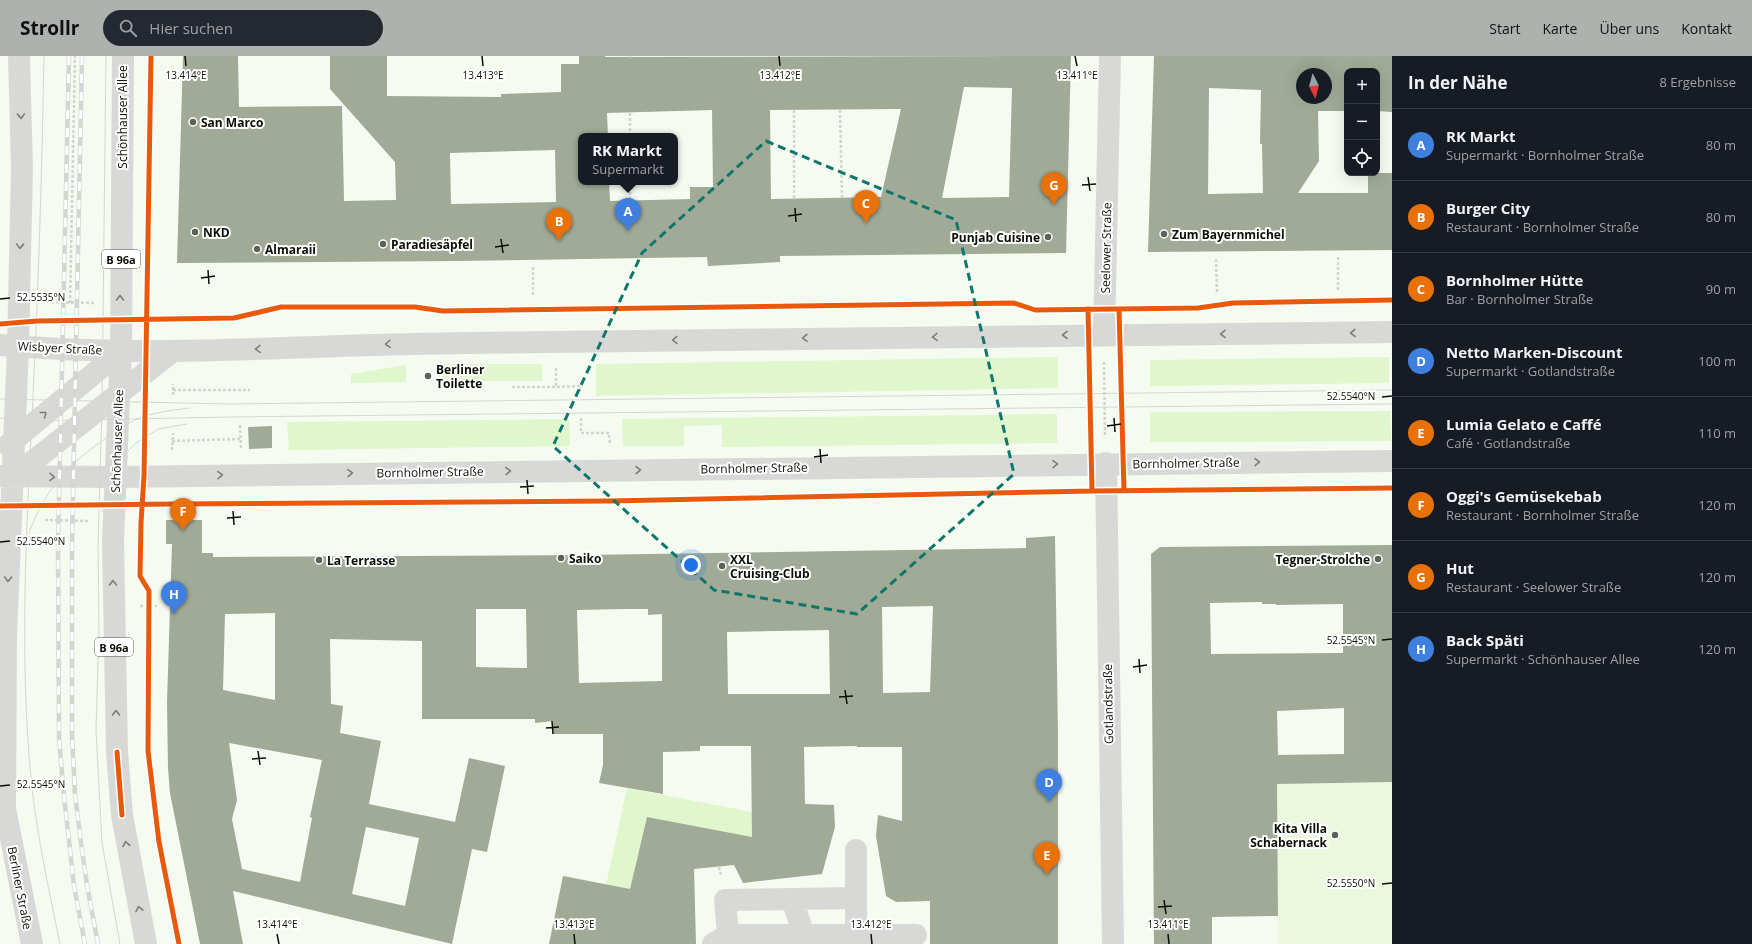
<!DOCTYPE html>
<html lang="de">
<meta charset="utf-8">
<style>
:root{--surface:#171b24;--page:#242831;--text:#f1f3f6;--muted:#9ea1a6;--line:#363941;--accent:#aeb2ae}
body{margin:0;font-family:"Open Sans",sans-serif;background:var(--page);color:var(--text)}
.controls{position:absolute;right:12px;top:12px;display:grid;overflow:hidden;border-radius:8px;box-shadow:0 4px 16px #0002}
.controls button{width:36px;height:36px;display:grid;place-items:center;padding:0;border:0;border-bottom:1px solid var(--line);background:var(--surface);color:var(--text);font:20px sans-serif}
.compass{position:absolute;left:1296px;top:12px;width:36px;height:36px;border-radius:50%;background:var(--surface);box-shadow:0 4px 16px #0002;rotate:174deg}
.you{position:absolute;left:691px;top:509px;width:14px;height:14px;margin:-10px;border:3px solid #fff;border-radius:50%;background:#1a73e8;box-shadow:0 0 0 6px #1a73e833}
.badge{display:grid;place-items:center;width:26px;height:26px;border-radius:50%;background:var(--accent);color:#fff;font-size:13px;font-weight:700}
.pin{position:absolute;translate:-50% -33px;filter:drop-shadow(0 1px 2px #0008)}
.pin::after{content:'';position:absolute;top:21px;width:14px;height:12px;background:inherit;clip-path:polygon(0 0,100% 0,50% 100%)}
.popup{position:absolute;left:578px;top:77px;width:100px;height:52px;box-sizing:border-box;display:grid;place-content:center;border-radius:8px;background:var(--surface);filter:drop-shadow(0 1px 3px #0005);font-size:13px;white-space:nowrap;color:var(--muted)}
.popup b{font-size:15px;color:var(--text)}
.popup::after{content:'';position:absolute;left:50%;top:100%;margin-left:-8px;border:8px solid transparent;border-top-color:var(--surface)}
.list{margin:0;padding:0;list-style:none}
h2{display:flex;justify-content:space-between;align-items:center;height:52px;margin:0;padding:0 16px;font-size:17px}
h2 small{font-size:13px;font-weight:400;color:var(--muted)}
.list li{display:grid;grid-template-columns:26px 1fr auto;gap:12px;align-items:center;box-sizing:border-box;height:72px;padding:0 16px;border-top:1px solid var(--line)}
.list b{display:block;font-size:15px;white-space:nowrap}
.list p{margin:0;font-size:13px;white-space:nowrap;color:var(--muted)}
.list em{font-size:13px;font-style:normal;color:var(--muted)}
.icon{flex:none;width:22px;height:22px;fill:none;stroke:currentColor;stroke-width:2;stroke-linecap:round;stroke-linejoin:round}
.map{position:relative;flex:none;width:1392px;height:888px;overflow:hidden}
header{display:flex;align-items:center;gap:24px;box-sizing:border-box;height:56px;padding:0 20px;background:var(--accent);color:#111}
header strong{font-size:19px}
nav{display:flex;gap:22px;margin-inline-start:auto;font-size:14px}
.search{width:280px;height:36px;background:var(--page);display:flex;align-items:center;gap:10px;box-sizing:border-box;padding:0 14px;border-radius:22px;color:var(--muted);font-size:15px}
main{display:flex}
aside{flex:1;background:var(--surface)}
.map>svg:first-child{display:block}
.built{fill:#ebf8de}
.green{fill:#e0f6cc}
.building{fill:#a0aa97;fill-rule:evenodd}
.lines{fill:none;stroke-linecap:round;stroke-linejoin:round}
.path{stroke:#d2d4d1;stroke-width:2.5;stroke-dasharray:3 2;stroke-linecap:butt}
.minor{stroke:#d8d9d7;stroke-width:22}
.major{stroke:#d8d9d7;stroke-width:22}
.tram{stroke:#d4d6d2;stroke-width:1}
.rail-casing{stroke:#d4d6d2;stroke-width:4.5}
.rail{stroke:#fff;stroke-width:3;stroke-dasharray:9;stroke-linecap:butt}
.cycleway-casing{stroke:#fff;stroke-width:8}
.cycleway{stroke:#e8590c;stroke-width:5}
.oneway{stroke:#7b7e78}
.marked{fill:none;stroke:#0f766e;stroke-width:3;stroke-dasharray:8 5;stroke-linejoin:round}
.ticks{fill:none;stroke:#0a0f05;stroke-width:1.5}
.poi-dot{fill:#5c6257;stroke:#fff;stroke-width:1.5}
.labels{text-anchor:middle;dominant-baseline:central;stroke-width:4;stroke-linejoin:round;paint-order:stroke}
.shield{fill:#fff;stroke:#545750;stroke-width:1}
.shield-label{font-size:11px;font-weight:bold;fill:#0a0f05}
.street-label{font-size:12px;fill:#0a0f05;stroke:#fff}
.poi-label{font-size:12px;font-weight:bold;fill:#0a0f05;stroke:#fff;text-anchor:start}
.ticks-label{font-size:10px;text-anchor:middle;fill:#0a0f05;stroke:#fff;stroke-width:4;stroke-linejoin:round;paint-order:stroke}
</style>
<header>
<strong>Strollr</strong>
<div class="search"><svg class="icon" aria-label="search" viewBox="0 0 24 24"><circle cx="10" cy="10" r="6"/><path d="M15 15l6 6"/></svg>Hier suchen</div>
<nav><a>Start</a><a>Karte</a><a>Über uns</a><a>Kontakt</a></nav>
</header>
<main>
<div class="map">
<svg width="1392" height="888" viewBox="0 0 1392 888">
<rect width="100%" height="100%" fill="#f5fbf0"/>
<path class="built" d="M 1392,726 L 1392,888 L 1278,888 L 1277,728 Z"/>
<path class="green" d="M 1058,301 L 1058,332 L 596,340 L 596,308 Z
M 1389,301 L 1389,327 L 1150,330 L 1150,304 Z
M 441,308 L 542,308 L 542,325 L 442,325 Z
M 406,309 L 406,326 L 351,327 L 351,318 Z
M 1390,355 L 1391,385 L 1150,386 L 1150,356 Z
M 1057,358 L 1057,387 L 722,391 L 722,369 L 684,370 L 684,390 L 623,390 L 622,363 Z
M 569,363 L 570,390 L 289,394 L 287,366 Z
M 627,732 L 752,756 L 752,781 L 647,761 L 630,833 L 606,829 Z"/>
<path class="building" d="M 183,0 L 238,0 L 239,51 L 342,50 L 344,145 L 396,144 L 395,106 L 330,33 L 330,0 L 387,0 L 387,40 L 501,41 L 501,38 L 561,36 L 561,8 L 579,8 L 579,0 L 605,0 L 605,1 L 1071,0 L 1066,197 L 780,200 L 780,206 L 708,210 L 707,201 L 457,205 L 177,207 ZM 964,31 L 1012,32 L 1009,141 L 942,142 ZM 901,53 L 881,141 L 771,143 L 770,54 ZM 712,54 L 713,131 L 690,131 L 690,143 L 610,145 L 609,126 L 581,126 L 581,80 L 608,80 L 607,57 ZM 555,94 L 556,146 L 451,148 L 450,97 Z
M 1154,0 L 1392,0 L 1392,56 L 1377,55 L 1377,15 L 1347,15 L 1347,55 L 1318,55 L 1319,105 L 1298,137 L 1368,137 L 1368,117 L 1392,117 L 1392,194 L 1148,196 ZM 1302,18 L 1326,18 L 1326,42 L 1302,42 ZM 1209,32 L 1261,34 L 1260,88 L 1262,88 L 1263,137 L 1208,138 Z
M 272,370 L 272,392 L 249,393 L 248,371 Z
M 166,464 L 202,464 L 202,497 L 213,497 L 213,501 L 585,499 L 1026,492 L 1026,482 L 1055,480 L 1058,680 L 1058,888 L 930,888 L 930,845 L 896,846 L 886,840 L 876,780 L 878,759 L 902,765 L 902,691 L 857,691 L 857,690 L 804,691 L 805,748 L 834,749 L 835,771 L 822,818 L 743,827 L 734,809 L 694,813 L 696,888 L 549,888 L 563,820 L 630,833 L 647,761 L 752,781 L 751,690 L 700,690 L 700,695 L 663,696 L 663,738 L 599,727 L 603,709 L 603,678 L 553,678 L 553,665 L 535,667 L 535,663 L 422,663 L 422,585 L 330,583 L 331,648 L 343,650 L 340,677 L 381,685 L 369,748 L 455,766 L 469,702 L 505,710 L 487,796 L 472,793 L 452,888 L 233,835 L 243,888 L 200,888 L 170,737 L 168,712 L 167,646 L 172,488 L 166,488 ZM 933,550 L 930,636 L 883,637 L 882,551 ZM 476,553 L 526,553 L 527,612 L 476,611 ZM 625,553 L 648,553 L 648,559 L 662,558 L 662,625 L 579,627 L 577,554 ZM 275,557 L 275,644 L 223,634 L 225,558 ZM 829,574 L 830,638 L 728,638 L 727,576 ZM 229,687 L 322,704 L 310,761 L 312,762 L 300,826 L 242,813 L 232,763 L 237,744 ZM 366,771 L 419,782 L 405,850 L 352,838 Z
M 1392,489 L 1392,726 L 1277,728 L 1278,860 L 1212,861 L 1212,888 L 1154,888 L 1151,498 L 1160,491 ZM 1262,546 L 1262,548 L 1276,548 L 1276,549 L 1343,548 L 1343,597 L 1211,598 L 1210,547 ZM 1344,652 L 1344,698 L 1278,699 L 1277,655 Z"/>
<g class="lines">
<path class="path" d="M 629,1 L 630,0
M 794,54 L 794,142
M 840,54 L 842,142
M 630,57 L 630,80
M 630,126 L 630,145
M 1338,201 L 1338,235
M 1216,203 L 1217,236
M 533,211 L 533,241
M 46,246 L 95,247
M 70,247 L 75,0
M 1104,306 L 1105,381
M 556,312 L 556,331 L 580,330 L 580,335
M 512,331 L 556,331
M 173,334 L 250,334
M 173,339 L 173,328
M 581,362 L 581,377 L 609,377 L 610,388
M 240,369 L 241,393
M 172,385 L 240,383
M 172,394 L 173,377
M 45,464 L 89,465
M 140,550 L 157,550
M 719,811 L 721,819"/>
<path class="minor" d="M 1104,279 L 1110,0
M 1106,407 L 1113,888
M 856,794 L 856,879
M 792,843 L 804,879 L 808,888
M 728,879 L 725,844 L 856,842
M 713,888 L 728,879 L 916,879"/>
<path class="major" d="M 19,0 L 22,112 L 18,291 L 6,581 L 5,753 L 32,888
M 123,0 L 121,295 L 113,485 L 117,696 L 122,759 L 146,888
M 0,289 C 156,303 312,288 468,287 C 776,283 1084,279 1392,276
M 8,389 L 121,295
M 0,420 L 115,421 L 1392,405
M 13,421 L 173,295"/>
<path class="tram" d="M 44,0 C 42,121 38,242 32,362 C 26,479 20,595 30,711 C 35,771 48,830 60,888
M 106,0 L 102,351 L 98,489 L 99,574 L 96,674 L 102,787 L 120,888
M 0,343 L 228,348 L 1392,334
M 0,362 L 32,365 L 229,361 L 1392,348
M 102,456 L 121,402 L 136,387 L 158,373 L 187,368
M 29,477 C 45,433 69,407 108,381 C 118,374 129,366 140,362 C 156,356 173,354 190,352"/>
<defs>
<path id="rail" d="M 69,0 L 58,488 L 59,681 L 64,740 L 74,830 L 85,888
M 82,0 L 72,487 L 72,679 L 75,738 L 81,787 L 87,829 L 98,888"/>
</defs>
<use href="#rail" class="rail-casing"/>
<use href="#rail" class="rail"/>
<defs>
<path id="cycleway" d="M 151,0 L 144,420 L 141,467 L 140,520 L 149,535 L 148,695 L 159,786 L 179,888
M 1088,253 L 1092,435
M 1119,253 L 1124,435
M 0,268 L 37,265 L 234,262 L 281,251 L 415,251 L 443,255 L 1014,247 L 1035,254 L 1198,252 L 1233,247 L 1392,244
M 0,450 L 172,448 L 610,445 L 1092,435 L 1392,432
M 117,696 L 122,759"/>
</defs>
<use href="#cycleway" class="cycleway-casing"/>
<use href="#cycleway" class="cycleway"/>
</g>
<defs><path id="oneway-chevron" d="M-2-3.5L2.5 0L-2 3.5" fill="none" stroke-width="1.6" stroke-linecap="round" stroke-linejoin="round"/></defs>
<g class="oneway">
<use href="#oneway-chevron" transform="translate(21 60) rotate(88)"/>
<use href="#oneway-chevron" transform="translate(20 190) rotate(92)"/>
<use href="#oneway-chevron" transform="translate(120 242) rotate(-90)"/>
<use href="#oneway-chevron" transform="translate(1353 277) rotate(179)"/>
<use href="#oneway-chevron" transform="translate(1223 278) rotate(179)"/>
<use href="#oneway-chevron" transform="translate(1065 279) rotate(179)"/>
<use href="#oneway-chevron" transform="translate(935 281) rotate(179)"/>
<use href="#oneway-chevron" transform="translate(805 282) rotate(179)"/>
<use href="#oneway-chevron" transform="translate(675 284) rotate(179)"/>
<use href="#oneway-chevron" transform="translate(388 288) rotate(178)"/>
<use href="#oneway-chevron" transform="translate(258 293) rotate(178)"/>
<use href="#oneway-chevron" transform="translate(44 358) rotate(-39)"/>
<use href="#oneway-chevron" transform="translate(1257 406) rotate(-1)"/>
<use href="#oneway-chevron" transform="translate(1055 408) rotate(-1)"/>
<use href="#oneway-chevron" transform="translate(638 414) rotate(-1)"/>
<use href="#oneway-chevron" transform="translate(508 415) rotate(-1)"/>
<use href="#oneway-chevron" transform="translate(350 417) rotate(-1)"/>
<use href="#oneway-chevron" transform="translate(220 419) rotate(-1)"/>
<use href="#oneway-chevron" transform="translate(52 421) rotate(1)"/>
<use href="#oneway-chevron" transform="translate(8 523) rotate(92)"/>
<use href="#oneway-chevron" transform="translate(113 527) rotate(-91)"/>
<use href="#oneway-chevron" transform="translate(116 657) rotate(-91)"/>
<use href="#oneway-chevron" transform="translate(126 788) rotate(-100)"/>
<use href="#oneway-chevron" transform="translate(139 853) rotate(-102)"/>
</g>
<path class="marked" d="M 766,85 L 956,164 L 1014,418 L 857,558 L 714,534 L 553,390 L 642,197 Z"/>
<path class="ticks" d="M 185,0 L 186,10M 482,0 L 483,10M 779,0 L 780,10M 1075,0 L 1077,10M 1088,121 L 1090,135M 1082,129 L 1096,128M 795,152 L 796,166M 788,160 L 802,158M 501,183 L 503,197M 495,191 L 509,189M 208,214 L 209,228M 201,222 L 215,220M 0,243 L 10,242M 1382,341 L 1392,340M 1114,362 L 1115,376M 1107,370 L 1121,368M 820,393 L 821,407M 814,401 L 828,399M 527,424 L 528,438M 520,431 L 534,430M 233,455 L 234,469M 227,462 L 241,461M 0,486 L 10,485M 1382,584 L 1392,583M 1139,603 L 1140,617M 1133,611 L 1147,609M 845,634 L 847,648M 839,641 L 853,640M 552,665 L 553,678M 546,672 L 559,671M 258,695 L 260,709M 252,703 L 266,702M 0,730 L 10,729M 1382,828 L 1392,827M 1164,844 L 1166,858M 1158,851 L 1172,850M 277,878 L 279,888M 574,878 L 575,888M 871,878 L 872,888M 1168,878 L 1169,888"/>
<g class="poi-dot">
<circle cx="193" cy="66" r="4"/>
<circle cx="195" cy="176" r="4"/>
<circle cx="1164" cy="178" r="4"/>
<circle cx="1048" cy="181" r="4"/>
<circle cx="383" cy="188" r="4"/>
<circle cx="257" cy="193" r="4"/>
<circle cx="428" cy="320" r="4"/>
<circle cx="561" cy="502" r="4"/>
<circle cx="1378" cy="503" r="4"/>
<circle cx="319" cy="504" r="4"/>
<circle cx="722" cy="510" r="4"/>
<circle cx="1335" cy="779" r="4"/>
</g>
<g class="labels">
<g class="shield">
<rect x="102" y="194" width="38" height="18" rx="3"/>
<rect x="95" y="582" width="38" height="18" rx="3"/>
</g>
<g class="shield-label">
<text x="121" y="203">B 96a</text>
<text x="114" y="591">B 96a</text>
</g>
<g class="street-label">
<text transform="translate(122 61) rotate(-90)">Schönhauser Allee</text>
<text transform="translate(1106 192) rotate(-89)">Seelower Straße</text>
<text transform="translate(60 292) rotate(3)">Wisbyer Straße</text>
<text transform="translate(117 385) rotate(-88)">Schönhauser Allee</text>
<text transform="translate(1186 407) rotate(-1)">Bornholmer Straße</text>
<text transform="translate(754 412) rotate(-1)">Bornholmer Straße</text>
<text transform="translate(430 416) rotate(-1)">Bornholmer Straße</text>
<text transform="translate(1108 648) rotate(-91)">Gotlandstraße</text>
<text transform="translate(20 832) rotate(79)">Berliner Straße</text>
</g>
<g class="poi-label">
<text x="201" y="66">San Marco</text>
<text x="203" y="176">NKD</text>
<text x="1172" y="178">Zum Bayernmichel</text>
<text x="1040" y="181" text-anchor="end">Punjab Cuisine</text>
<text x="391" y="188">Paradiesäpfel</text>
<text x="265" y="193">Almaraii</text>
<text x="436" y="313">Berliner<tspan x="436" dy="14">Toilette</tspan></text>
<text x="569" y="502">Saiko</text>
<text x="730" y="503">XXL<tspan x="730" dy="14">Cruising-Club</tspan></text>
<text x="1370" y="503" text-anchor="end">Tegner-Strolche</text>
<text x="327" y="504">La Terrasse</text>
<text x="1327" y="772" text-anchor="end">Kita Villa<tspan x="1327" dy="14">Schabernack</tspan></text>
</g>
</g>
<g class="ticks-label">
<text x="186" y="23">13.414°E</text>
<text x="483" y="23">13.413°E</text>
<text x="780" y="23">13.412°E</text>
<text x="1077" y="23">13.411°E</text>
<text x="41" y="245">52.5535°N</text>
<text x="1351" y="344">52.5540°N</text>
<text x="41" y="489">52.5540°N</text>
<text x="1351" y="588">52.5545°N</text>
<text x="41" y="732">52.5545°N</text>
<text x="1351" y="831">52.5550°N</text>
<text x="277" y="872">13.414°E</text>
<text x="574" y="872">13.413°E</text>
<text x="871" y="872">13.412°E</text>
<text x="1168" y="872">13.411°E</text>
</g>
</svg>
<div class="controls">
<button>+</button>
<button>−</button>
<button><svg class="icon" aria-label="locate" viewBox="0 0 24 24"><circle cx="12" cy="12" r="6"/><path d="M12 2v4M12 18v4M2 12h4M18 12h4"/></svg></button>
</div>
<svg class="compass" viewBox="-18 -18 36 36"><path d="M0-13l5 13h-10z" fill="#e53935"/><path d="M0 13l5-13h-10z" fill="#9ea1a6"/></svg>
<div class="you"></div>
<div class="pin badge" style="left:628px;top:175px;background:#3f7fe0">A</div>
<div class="popup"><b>RK Markt</b>Supermarkt</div>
<div class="pin badge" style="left:559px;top:185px;background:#e8710a">B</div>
<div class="pin badge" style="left:866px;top:167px;background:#e8710a">C</div>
<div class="pin badge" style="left:1049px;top:746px;background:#3f7fe0">D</div>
<div class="pin badge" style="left:1047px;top:819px;background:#e8710a">E</div>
<div class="pin badge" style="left:183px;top:475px;background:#e8710a">F</div>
<div class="pin badge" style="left:1054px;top:149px;background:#e8710a">G</div>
<div class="pin badge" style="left:174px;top:558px;background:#3f7fe0">H</div>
</div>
<aside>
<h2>In der Nähe<small>8 Ergebnisse</small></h2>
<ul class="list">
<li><span class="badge" style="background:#3f7fe0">A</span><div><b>RK Markt</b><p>Supermarkt · Bornholmer Straße</p></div><em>80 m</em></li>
<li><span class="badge" style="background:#e8710a">B</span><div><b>Burger City</b><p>Restaurant · Bornholmer Straße</p></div><em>80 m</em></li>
<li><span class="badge" style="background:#e8710a">C</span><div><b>Bornholmer Hütte</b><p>Bar · Bornholmer Straße</p></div><em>90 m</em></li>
<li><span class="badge" style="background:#3f7fe0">D</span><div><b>Netto Marken-Discount</b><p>Supermarkt · Gotlandstraße</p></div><em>100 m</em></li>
<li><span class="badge" style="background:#e8710a">E</span><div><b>Lumia Gelato e Caffé</b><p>Café · Gotlandstraße</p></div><em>110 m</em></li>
<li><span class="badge" style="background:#e8710a">F</span><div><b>Oggi's Gemüsekebab</b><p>Restaurant · Bornholmer Straße</p></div><em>120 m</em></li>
<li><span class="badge" style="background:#e8710a">G</span><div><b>Hut</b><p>Restaurant · Seelower Straße</p></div><em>120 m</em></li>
<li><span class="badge" style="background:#3f7fe0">H</span><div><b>Back Späti</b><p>Supermarkt · Schönhauser Allee</p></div><em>120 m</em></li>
</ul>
</aside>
</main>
